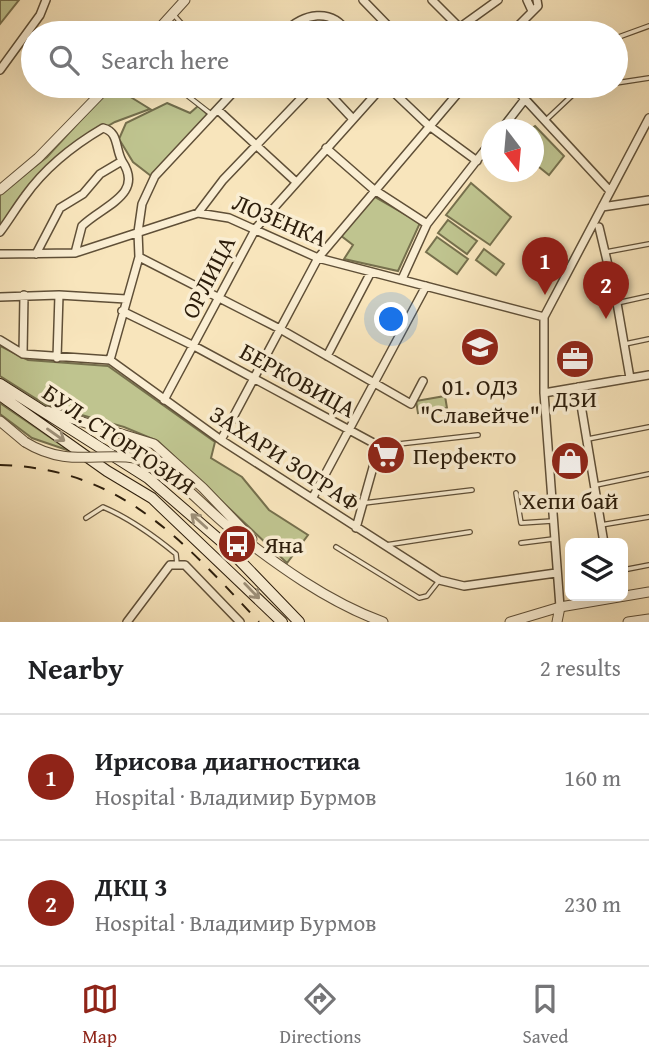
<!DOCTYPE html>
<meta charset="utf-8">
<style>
:root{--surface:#fff;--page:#f6f6f6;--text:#202124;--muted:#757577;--line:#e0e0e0;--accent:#8f2418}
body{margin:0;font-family:"Gentium Book Plus",serif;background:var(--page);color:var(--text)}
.controls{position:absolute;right:21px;bottom:21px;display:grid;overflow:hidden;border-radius:10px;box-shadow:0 7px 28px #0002}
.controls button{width:63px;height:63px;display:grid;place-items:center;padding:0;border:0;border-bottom:2px solid var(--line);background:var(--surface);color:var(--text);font:35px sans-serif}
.compass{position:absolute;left:481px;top:119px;width:63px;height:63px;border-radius:50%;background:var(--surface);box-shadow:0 7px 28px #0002;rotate:164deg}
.you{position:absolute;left:392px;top:320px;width:24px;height:24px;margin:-18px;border:5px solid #fff;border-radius:50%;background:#1a73e8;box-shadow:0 0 0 10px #1a73e833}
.badge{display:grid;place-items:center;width:46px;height:46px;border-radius:50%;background:var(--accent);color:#fff;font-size:23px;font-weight:700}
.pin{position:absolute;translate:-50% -58px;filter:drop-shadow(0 2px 4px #0008)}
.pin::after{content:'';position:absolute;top:37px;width:24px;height:21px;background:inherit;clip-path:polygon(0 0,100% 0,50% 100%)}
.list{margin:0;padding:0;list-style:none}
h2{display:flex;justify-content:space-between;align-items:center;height:91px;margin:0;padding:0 28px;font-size:30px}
h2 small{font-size:23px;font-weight:400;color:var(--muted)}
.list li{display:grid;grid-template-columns:46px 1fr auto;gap:21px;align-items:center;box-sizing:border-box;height:126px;padding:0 28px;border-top:2px solid var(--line)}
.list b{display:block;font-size:26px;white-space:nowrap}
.list p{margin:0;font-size:23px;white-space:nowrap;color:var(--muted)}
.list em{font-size:23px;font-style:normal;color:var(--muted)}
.icon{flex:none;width:38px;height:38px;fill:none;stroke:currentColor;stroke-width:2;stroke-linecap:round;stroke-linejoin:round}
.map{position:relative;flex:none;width:649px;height:622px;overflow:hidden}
.search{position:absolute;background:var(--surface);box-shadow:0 7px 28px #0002;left:21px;right:21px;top:21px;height:77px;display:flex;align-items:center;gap:18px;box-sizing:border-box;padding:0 24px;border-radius:38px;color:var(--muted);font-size:26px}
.sheet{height:343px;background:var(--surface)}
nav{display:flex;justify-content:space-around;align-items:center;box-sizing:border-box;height:98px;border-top:2px solid var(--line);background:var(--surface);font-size:19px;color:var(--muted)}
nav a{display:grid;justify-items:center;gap:4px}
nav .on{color:var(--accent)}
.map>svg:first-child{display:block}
.green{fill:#bfc48f;stroke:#76704d;stroke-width:2}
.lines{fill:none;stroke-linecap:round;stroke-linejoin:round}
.service-casing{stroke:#5f4f37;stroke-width:6}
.minor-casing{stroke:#5f4f37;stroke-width:10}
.tertiary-casing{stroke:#5f4f37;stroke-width:11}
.secondary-casing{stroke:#2c1d0b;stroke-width:12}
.service{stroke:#faeed3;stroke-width:3.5}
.minor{stroke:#faeed3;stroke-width:7}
.tertiary{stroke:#faeed3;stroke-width:9}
.secondary{stroke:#faeed3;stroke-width:10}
.rail{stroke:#2c1d0b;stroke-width:2;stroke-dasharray:12 12;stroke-linecap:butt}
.tertiary-bridge-casing{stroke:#5f4f37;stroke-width:11;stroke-linecap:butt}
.tertiary-bridge{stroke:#faeed3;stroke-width:9}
.oneway{stroke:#9d9079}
.labels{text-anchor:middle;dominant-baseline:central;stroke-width:7;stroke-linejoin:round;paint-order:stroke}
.street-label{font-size:24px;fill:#2c1d0b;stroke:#faeed3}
.poi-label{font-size:24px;fill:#2c1d0b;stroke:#faeed3}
</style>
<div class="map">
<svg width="649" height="622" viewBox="0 0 649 622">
<rect width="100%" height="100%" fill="#f8e5bc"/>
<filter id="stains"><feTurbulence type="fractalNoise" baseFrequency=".00286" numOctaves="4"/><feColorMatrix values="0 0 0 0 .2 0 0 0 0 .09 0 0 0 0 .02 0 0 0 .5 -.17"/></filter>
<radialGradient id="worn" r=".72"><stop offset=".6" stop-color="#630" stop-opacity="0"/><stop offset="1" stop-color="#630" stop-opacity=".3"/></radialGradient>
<path class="green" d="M 0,0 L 19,0 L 0,24 Z
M 112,86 L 136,86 L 129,96 L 150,109 L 115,122 L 73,146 L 0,227 L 0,194 L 47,157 Z
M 167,103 L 190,113 L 198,106 L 208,115 L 151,176 L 133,162 L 119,139 L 126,123 Z
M 535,126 L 564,156 L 549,175 L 534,163 L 534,130 L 531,129 Z
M 471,183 L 511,217 L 490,245 L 446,215 Z
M 373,196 L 420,223 L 398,271 L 344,259 L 353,245 L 340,235 Z
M 448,220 L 477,241 L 467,254 L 438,233 Z
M 437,237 L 468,259 L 457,274 L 426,252 Z
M 484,249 L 504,264 L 496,275 L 476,260 Z
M 0,346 L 28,360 L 108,366 L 215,442 L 211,458 L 242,477 L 269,510 L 308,535 L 287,563 L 158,441 L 124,427 L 46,405 L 0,376 Z
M 445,396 L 447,408 L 418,413 L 416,401 Z
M 0,403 L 70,451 L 32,438 L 0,414 Z"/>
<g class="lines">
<defs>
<path id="service" d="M 173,14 L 190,33
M 616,38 L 649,26
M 616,83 L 649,78
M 175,86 L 211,114
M 545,121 L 579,89 L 600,86
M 606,252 L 649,244
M 617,303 L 649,296
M 625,344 L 649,339
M 588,439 L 649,427
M 381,446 L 478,435
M 596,485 L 649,474
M 516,493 L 521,523 L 552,521
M 364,503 L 472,490
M 86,518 L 103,507 C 131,519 153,535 176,554 L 177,564
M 601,525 L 649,517
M 521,543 L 553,539
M 386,545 L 470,532
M 336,547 L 419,598 L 427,596 L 438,582
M 623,570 L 649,565"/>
<path id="minor" d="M 363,0 L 395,33
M 432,0 L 465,33
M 527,0 L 532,11
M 284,33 C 303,13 332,7 348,33
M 452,33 L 498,0
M 511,33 L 538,6 L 537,0
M 0,70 L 40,15 L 46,0
M 322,86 L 352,118
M 387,86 L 428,125 L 477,161
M 513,86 L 610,191
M 218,110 L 295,181
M 501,130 L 525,99
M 326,148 L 373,189 L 427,224
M 602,207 L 649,200
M 198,213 L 223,180 L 313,86
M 599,227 L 617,303 L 630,378
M 0,232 C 9,220 16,208 25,196 C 45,168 74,145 103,128 C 119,132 115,148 122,161 L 100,174 L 83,194 L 60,208 L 36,254
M 75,253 L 82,226 C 102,206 145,195 122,161
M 0,254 L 75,253 L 198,213 L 229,218 L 318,258 L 544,317
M 139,257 L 280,329 L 411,404 L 423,381
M 402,279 L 427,224 L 491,142
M 0,297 L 59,295 L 126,299
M 122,311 L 194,346 L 379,446 L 356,528
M 0,340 L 23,354 L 110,360 L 221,440 L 439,580 L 464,586 L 556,573
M 23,354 L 24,295
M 327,356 L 371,272
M 57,358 L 59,295
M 110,360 L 139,257 L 138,232 L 142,204 L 155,176 L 239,86
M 578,387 L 604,543
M 544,393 L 649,375
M 164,400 L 256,228 L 383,86
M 221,440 L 318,258 L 464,86
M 313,497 L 426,286
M 560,607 L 544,393 L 544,317 L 649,118
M 127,622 L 170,565 L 185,565 L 240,622"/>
<path id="tertiary" d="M 155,33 L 185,0
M 0,190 L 38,158 L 108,86
M 47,411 L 154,444 L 203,488 L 252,539
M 0,421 L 25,442
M 156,465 C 184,483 205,508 231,529 C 277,565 328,602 383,622
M 510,622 L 560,607 L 649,592
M 557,622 L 560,607
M 628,622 L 649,619"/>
<path id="secondary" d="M 0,384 L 148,478 L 222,542 L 299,622
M 0,395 L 107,471 L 152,498 L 282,622"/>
</defs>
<use href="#service" class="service-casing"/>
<use href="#minor" class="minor-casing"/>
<use href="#tertiary" class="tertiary-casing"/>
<use href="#secondary" class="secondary-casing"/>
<use href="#service" class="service"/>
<use href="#minor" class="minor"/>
<use href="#tertiary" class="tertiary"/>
<use href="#secondary" class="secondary"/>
<path class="rail" d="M 0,465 C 121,468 183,541 259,622"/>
<defs>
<path id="tertiary-bridge" d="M 25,442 C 75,473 111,444 156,465"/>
</defs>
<use href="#tertiary-bridge" class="tertiary-bridge-casing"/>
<use href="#tertiary-bridge" class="tertiary-bridge"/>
</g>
<defs><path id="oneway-shaft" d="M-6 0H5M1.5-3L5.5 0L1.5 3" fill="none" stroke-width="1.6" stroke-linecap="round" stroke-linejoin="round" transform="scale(1.75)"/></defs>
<g class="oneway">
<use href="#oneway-shaft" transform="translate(56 435) rotate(35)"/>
<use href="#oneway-shaft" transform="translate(199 521) rotate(-138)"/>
<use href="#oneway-shaft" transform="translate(252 591) rotate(46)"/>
</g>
<defs>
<symbol id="school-disc" viewBox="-11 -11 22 22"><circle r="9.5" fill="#8f2418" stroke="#faeed3"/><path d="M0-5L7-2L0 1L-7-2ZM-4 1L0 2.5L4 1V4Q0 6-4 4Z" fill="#fff"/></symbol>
<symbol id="office-disc" viewBox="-11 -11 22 22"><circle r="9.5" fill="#8f2418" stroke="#faeed3"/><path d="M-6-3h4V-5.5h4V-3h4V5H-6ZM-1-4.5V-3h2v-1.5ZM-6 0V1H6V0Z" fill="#fff"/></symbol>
<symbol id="supermarket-disc" viewBox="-11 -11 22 22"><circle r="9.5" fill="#8f2418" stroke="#faeed3"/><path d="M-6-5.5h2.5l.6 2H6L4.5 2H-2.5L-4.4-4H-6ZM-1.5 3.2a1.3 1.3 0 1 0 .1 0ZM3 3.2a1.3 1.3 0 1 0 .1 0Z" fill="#fff"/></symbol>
<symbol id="shop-disc" viewBox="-11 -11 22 22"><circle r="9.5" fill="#8f2418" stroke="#faeed3"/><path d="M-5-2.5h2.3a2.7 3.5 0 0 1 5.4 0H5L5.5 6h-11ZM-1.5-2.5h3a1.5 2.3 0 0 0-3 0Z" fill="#fff"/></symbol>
<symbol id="bus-disc" viewBox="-11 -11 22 22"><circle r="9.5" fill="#8f2418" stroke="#faeed3"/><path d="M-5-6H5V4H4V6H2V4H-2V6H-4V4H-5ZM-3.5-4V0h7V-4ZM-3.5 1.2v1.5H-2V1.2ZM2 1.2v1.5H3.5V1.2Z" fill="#fff"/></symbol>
</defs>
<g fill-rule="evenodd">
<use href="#school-disc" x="458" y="325" width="44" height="44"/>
<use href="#office-disc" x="553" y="337" width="44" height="44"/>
<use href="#supermarket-disc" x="364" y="433" width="44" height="44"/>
<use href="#shop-disc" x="548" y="439" width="44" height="44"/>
<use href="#bus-disc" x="215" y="522" width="44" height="44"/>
</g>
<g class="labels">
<g class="street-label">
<text transform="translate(280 220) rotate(23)">ЛОЗЕНКА</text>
<text transform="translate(208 277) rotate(-63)">ОРЛИЦА</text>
<text transform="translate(298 380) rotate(29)">БЕРКОВИЦА</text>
<text transform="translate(119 439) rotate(34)">БУЛ. СТОРГОЗИЯ</text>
<text transform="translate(285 458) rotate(33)">ЗАХАРИ ЗОГРАФ</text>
</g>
<g class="poi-label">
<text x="480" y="386">01. ОДЗ<tspan x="480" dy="28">"Славейче"</tspan></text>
<text x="575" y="398">ДЗИ</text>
<text x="413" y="455" text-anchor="start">Перфекто</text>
<text x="570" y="500">Хепи бай</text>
<text x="264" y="544" text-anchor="start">Яна</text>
</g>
</g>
<rect width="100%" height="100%" filter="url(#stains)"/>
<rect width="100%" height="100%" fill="url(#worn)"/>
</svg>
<div class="controls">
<button><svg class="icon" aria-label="layers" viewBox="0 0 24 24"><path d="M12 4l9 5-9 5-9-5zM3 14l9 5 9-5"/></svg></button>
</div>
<svg class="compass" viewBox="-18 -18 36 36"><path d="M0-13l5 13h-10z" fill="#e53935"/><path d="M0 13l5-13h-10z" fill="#757577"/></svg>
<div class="you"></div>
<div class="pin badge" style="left:545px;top:295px">1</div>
<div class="pin badge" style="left:606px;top:319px">2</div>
<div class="search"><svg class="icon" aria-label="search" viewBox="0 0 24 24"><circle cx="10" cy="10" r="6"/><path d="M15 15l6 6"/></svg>Search here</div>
</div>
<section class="sheet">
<h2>Nearby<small>2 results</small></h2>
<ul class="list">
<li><span class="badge">1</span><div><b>Ирисова диагностика</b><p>Hospital · Владимир Бурмов</p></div><em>160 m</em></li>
<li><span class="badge">2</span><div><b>ДКЦ 3</b><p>Hospital · Владимир Бурмов</p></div><em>230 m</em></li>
</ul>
</section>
<nav>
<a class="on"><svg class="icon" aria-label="map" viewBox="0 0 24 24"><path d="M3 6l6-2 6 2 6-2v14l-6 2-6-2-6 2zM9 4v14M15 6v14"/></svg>Map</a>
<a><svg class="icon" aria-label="directions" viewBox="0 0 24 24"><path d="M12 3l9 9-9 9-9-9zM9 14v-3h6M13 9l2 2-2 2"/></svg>Directions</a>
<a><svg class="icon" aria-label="saved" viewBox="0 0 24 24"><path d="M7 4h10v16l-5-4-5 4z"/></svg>Saved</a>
</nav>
